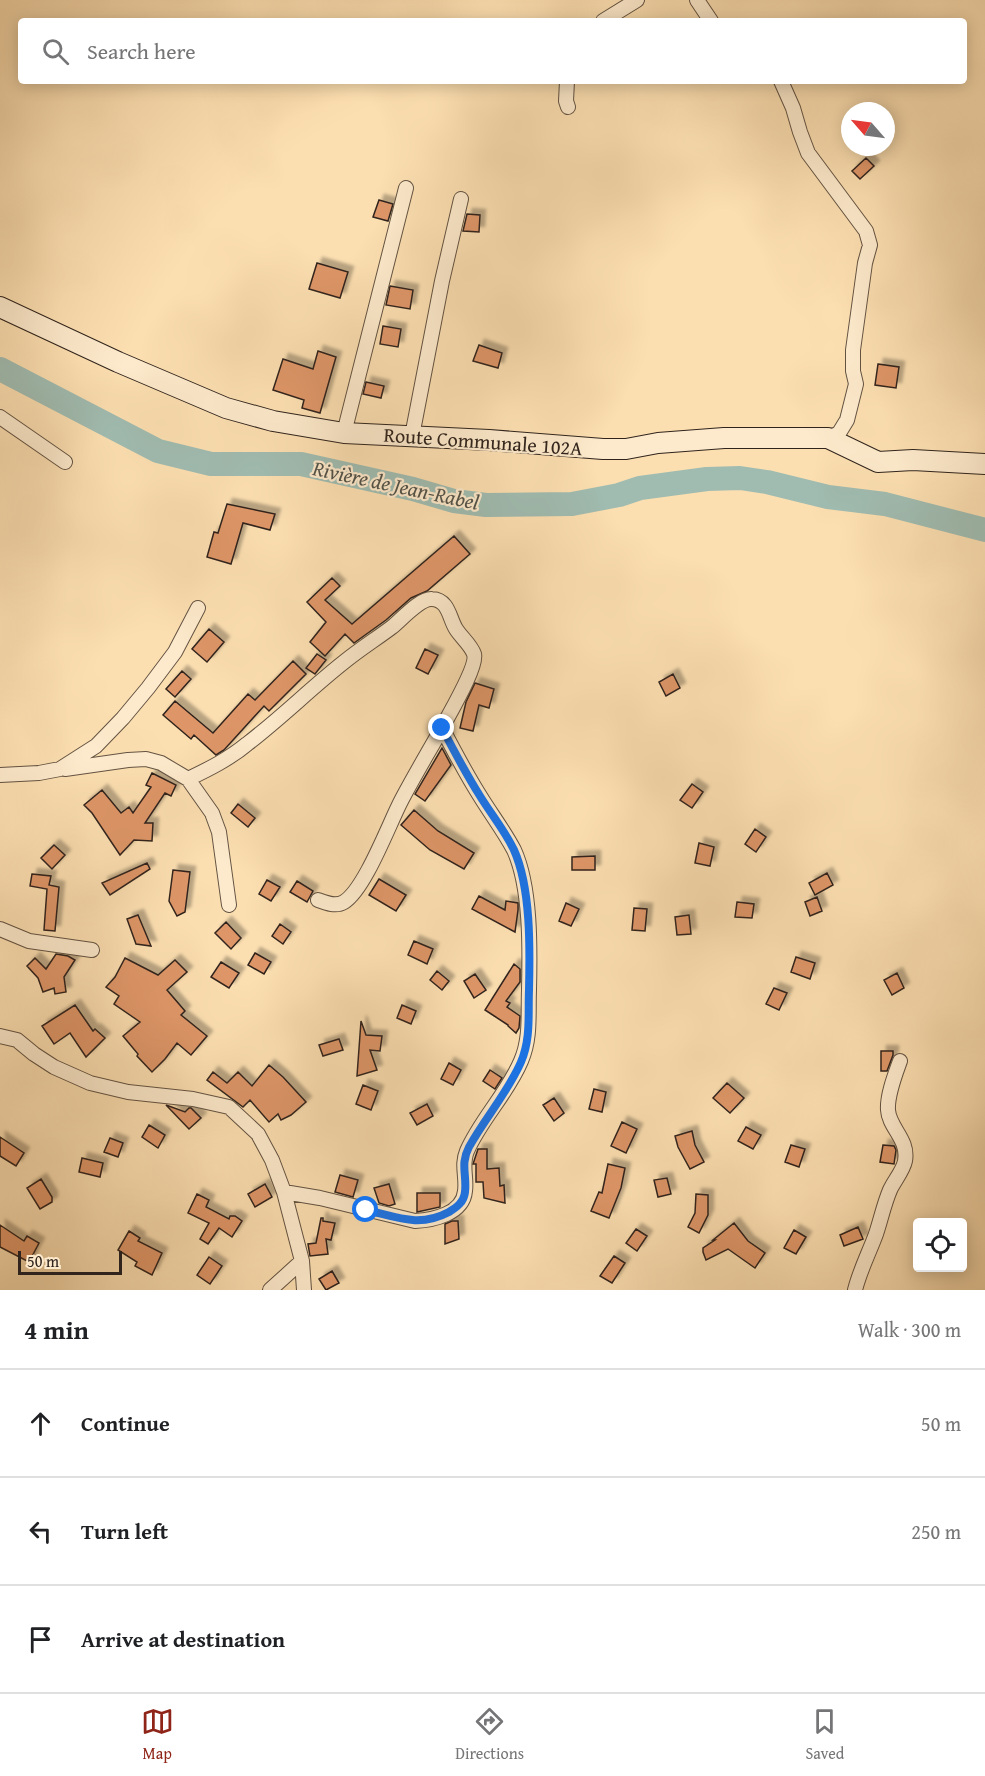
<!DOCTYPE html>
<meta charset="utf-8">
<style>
:root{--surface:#fff;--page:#f6f6f6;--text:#202124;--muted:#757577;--line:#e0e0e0;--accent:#8f2418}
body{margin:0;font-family:"Gentium Book Plus",serif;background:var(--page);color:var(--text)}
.controls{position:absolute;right:18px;bottom:18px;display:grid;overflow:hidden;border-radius:6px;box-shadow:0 3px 15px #0003}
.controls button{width:54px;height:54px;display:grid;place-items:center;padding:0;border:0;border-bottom:2px solid var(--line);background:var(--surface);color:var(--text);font:30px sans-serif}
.compass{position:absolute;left:841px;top:102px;width:54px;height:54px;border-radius:50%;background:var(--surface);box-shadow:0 3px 15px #0003;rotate:298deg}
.scale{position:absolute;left:18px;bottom:15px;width:104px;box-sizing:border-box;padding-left:6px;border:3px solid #30241d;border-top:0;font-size:16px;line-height:21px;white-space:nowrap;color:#30241d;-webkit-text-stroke:4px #fdeacc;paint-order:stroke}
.stop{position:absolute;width:18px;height:18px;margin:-14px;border:4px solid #1a73e8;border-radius:50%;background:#fff}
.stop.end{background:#1a73e8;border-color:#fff;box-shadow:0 2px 6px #0008}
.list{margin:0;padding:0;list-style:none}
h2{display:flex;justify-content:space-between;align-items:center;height:78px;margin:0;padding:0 24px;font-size:26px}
h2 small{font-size:20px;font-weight:400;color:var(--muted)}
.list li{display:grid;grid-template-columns:39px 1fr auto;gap:18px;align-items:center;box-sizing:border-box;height:108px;padding:0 24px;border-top:2px solid var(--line)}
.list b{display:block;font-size:22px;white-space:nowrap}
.list em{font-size:20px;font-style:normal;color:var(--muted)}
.icon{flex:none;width:33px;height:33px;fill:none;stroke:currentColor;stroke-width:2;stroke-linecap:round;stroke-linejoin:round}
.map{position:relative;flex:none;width:985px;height:1290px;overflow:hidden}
.search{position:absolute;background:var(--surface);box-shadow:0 3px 15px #0003;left:18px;right:18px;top:18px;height:66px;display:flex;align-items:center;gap:15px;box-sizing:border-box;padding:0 21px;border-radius:6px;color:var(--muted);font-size:22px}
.sheet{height:402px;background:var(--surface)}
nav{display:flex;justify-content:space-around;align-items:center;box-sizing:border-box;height:84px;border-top:2px solid var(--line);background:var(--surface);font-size:16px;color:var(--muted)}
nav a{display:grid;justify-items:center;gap:3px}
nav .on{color:var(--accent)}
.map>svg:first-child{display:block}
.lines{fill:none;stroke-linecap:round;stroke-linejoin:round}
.river{stroke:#a0bcb1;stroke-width:24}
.building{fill:#de9668;stroke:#30241d;stroke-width:1.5;filter:url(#shadow)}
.street-casing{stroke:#635342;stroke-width:16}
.secondary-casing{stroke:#30241d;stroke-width:22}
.street{stroke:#fdeacc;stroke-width:14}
.secondary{stroke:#fdeacc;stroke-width:20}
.route{stroke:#1a73e8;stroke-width:8}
.labels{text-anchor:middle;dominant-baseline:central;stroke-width:4.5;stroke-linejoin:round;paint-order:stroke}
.street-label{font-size:20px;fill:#30241d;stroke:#fdeacc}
.water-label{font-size:21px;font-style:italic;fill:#525249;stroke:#fdeacc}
</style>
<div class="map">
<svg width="985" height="1290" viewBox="0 0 985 1290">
<defs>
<filter id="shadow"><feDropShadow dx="5.5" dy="-5.5" stdDeviation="1.5" flood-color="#0004"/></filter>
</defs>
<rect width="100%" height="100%" fill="#fcdfb1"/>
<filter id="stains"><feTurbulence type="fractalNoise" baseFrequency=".00333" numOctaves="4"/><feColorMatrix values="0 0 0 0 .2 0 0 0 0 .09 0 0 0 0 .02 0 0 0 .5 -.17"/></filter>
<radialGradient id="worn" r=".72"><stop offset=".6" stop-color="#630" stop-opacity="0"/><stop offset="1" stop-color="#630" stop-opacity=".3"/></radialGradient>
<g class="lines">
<path class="river" d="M 0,369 L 158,451 L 211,464 L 301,464 L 413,489 L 454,501 L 486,505 L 572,504 L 619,495 L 640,488 L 707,479 L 740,478 L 767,482 L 828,497 L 885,504 L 985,530"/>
</g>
<path class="building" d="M 866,158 L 874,166 L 860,179 L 852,171 Z
M 379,200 L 393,204 L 388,221 L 373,217 Z
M 467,214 L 480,215 L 479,232 L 463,231 Z
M 317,263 L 348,272 L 340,298 L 309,289 Z
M 390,286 L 413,290 L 410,309 L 386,305 Z
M 383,326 L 401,329 L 398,347 L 380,344 Z
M 479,345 L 502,353 L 498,368 L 473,361 Z
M 318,351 L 336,357 L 320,413 L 302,408 L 304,400 L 273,390 L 283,359 L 313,369 Z
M 878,364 L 899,367 L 896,388 L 875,385 Z
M 366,382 L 384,386 L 381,398 L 363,394 Z
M 227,504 L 275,514 L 270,530 L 243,523 L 231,564 L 207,557 L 214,532 L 218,533 Z
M 454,536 L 470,554 L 427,591 L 411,598 L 386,620 L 354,643 L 345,634 L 325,656 L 310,642 L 326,622 L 307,602 L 332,578 L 340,586 L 325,600 L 352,624 Z
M 209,629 L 224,642 L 207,662 L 192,649 Z
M 425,649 L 438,655 L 428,674 L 416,668 Z
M 317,654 L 326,660 L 315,674 L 306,668 Z
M 293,661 L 306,674 L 269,711 L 264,706 L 224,750 L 216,755 L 194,735 L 191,739 L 163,715 L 175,701 L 213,733 L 248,694 L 255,700 Z
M 182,671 L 191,679 L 175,697 L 166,689 Z
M 673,674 L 680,688 L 666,696 L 659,682 Z
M 475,683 L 494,689 L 489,708 L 479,705 L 473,731 L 460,728 L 466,702 Z
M 442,748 L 451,765 L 425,801 L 415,794 Z
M 152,773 L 176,785 L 171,796 L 165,793 L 145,823 L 153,823 L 152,841 L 134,840 L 120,855 L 92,813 L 84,805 L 102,790 L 121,813 L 129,807 L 133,813 L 151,787 L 146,785 Z
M 692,784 L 703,792 L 692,808 L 680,800 Z
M 238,804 L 255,818 L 248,827 L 231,813 Z
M 414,810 L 438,831 L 474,853 L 464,869 L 430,850 L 401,825 Z
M 755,829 L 766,837 L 756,852 L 745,844 Z
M 699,843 L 714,847 L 710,866 L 695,863 Z
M 54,845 L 65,855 L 52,869 L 41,858 Z
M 595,856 L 595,870 L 572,870 L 572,857 Z
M 147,863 L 150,869 L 110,895 L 102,883 Z
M 173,870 L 190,872 L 185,912 L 177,916 L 169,901 Z
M 827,873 L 833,885 L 815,895 L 809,883 Z
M 32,874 L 51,876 L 49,885 L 59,887 L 55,931 L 44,930 L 47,889 L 30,886 Z
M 379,879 L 406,895 L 396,911 L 369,895 Z
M 267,880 L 280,887 L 271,901 L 259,894 Z
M 297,881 L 313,891 L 307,902 L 290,892 Z
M 479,896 L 505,910 L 506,901 L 518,903 L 518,910 L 515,932 L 472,909 Z
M 817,897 L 822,911 L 810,916 L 805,902 Z
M 737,902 L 754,904 L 752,918 L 735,917 Z
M 566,903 L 579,909 L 571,926 L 559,921 Z
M 634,908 L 647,909 L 645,931 L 632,930 Z
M 138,915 L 151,946 L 136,944 L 127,919 Z
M 689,915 L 691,934 L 677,935 L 675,917 Z
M 226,922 L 241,938 L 231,949 L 215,933 Z
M 280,924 L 291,932 L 283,944 L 272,936 Z
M 414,941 L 433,949 L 427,964 L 408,955 Z
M 255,953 L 271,962 L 264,974 L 248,965 Z
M 56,954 L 68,956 L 75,960 L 64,977 L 66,992 L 55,994 L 54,988 L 43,992 L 38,978 L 27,966 L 35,958 L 46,969 Z
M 796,957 L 815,963 L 810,979 L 791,972 Z
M 125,958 L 158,975 L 175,960 L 187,972 L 167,990 L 185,1011 L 181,1015 L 207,1036 L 191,1055 L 177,1043 L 165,1059 L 152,1072 L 137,1056 L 138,1054 L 123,1036 L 140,1022 L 114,1004 L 119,996 L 106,987 L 115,977 Z
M 221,962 L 239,973 L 229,988 L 211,977 Z
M 514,964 L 520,969 L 520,982 L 506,1001 L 510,1003 L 507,1007 L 520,1016 L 519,1028 L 516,1033 L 508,1026 L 508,1025 L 485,1010 Z
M 437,971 L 449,981 L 442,990 L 430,980 Z
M 897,973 L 904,988 L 892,995 L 884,980 Z
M 475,974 L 486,990 L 474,998 L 464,981 Z
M 774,988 L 787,993 L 779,1010 L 766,1004 Z
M 75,1005 L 93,1031 L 95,1029 L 105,1038 L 86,1057 L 70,1033 L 54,1044 L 42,1026 Z
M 402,1005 L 416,1011 L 411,1024 L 397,1018 Z
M 361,1021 L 366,1035 L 382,1036 L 380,1051 L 370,1050 L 377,1070 L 357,1076 Z
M 339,1039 L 343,1050 L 323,1056 L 319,1045 Z
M 881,1051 L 893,1051 L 893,1055 L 887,1071 L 881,1071 Z
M 449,1063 L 461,1070 L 453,1085 L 441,1079 Z
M 269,1065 L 283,1077 L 306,1102 L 291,1115 L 281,1120 L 278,1114 L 269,1122 L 250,1100 L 243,1107 L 207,1080 L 213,1072 L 227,1083 L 238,1072 L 252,1086 Z
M 490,1070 L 502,1078 L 495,1089 L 483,1081 Z
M 727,1083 L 744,1098 L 730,1113 L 713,1098 Z
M 363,1085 L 378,1091 L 371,1110 L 356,1104 Z
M 594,1089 L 606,1092 L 602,1112 L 589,1109 Z
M 554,1098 L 564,1113 L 554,1121 L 543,1105 Z
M 427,1104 L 433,1116 L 417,1125 L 410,1113 Z
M 166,1105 L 185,1112 L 189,1108 L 191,1108 L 201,1118 L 189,1129 Z
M 622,1122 L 637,1129 L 626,1153 L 611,1146 Z
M 149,1125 L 165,1135 L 158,1148 L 142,1137 Z
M 746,1127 L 761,1135 L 753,1149 L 738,1141 Z
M 692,1131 L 695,1145 L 704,1162 L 690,1169 L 678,1147 L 675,1136 Z
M 0,1137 L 24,1153 L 16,1166 L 0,1156 Z
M 110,1138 L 123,1143 L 118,1157 L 104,1152 Z
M 791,1145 L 805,1149 L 799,1167 L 785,1162 Z
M 883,1145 L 894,1146 L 896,1150 L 894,1164 L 880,1162 Z
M 478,1149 L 487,1149 L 487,1169 L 499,1168 L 500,1186 L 504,1185 L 505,1203 L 484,1198 L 483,1182 L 476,1182 L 476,1164 L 473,1164 Z
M 82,1158 L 103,1163 L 100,1177 L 79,1172 Z
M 608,1164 L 625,1168 L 621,1188 L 609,1218 L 591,1211 L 599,1192 L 602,1193 Z
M 340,1175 L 358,1180 L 353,1197 L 335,1192 Z
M 667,1178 L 671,1194 L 658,1197 L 654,1180 Z
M 41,1179 L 52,1197 L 52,1202 L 40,1209 L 27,1188 Z
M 265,1184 L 272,1197 L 255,1207 L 248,1194 Z
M 389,1184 L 395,1204 L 389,1206 L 379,1203 L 374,1188 Z
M 417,1193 L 440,1193 L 440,1207 L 417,1212 Z
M 197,1194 L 209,1200 L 206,1207 L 229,1219 L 230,1216 L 235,1216 L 242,1221 L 232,1237 L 219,1228 L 208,1244 L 200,1239 L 209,1223 L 188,1213 Z
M 696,1194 L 708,1195 L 708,1215 L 699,1233 L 688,1227 L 695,1213 Z
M 321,1218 L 323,1218 L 323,1221 L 335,1223 L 331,1240 L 326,1239 L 328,1254 L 310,1256 L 308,1244 L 316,1243 Z
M 452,1221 L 458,1221 L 459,1239 L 445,1244 L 445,1224 Z
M 734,1223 L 748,1241 L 765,1253 L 755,1268 L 728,1249 L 706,1260 L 703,1252 L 703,1248 L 715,1240 L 713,1240 Z
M 0,1225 L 24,1241 L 27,1236 L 39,1243 L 29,1262 L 0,1247 Z
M 858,1227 L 863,1239 L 844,1246 L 840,1235 Z
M 636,1229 L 647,1236 L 637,1251 L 626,1243 Z
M 794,1230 L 806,1237 L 796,1254 L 784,1248 Z
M 129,1231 L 140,1238 L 138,1241 L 162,1253 L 152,1275 L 135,1266 L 137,1262 L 118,1250 Z
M 614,1256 L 625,1263 L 612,1283 L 600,1276 Z
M 209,1257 L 222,1266 L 210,1284 L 197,1275 Z
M 332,1271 L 339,1283 L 326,1290 L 319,1279 Z"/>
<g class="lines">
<defs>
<path id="street" d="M 697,0 L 711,21
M 603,21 L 637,0
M 567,81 L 566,101 L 568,107
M 781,81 L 793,108 L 800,132 L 808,153 L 866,231 L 870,245 L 865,263 L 853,350 L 853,371 L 856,384 L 847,420 L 839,433 L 828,438
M 0,417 L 65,462
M 344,433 L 406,188
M 412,436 L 442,281 L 461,199
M 65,769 L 128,760 L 146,759 L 161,763 L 188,779 L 212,813 L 219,832 L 229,905
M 0,775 L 39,773 L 60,769 L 96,746 L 123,718 L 148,688 L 175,652 L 198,608
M 188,779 C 209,769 229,759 247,744 C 281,718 311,688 344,662 C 360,649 376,639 392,627 C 402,619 420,598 432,599 C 449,600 449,618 456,629 C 461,637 471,645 474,654 C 478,666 449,714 442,728 C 454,751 466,774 480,796 C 491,814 504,831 514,850 C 531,887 530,949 529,990 C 528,1014 531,1038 521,1061 C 507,1094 481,1119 467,1151 C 461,1165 467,1177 465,1191 C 463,1214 433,1220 415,1221 L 320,1198 L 284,1192
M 318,900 C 326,903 336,907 344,902 C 365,889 389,824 401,801 C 414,776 428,753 442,728
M 0,929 L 29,941 L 92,950
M 0,1036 L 17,1040 L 34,1054 L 54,1067 L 90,1083 L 128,1092 L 193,1099 L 229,1107 L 258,1134 L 272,1160 L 284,1192 L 302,1261 L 304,1290
M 270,1290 L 302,1261
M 855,1290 C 860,1270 869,1253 876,1234 C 881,1219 884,1204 890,1190 C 894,1181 903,1171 905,1161 C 909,1139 889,1128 888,1110 C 887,1095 895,1075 900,1061"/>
<path id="secondary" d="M 0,307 L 118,362 L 226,408 L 273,421 L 344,433 L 489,440 L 603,449 L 626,449 L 658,443 L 724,438 L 828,438 L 878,462 L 913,460 L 985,464"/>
</defs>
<use href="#street" class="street-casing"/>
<use href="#secondary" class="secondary-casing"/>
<use href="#street" class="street"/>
<use href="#secondary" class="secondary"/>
</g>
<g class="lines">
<path class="route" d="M 366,1210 C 397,1217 419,1228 449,1212 C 457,1207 464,1202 465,1192 C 467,1175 460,1164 469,1147 C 485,1118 508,1092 521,1062 C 531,1039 528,1014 529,990 C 530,949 531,888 514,850 C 505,831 491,814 480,796 C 466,774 454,751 442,728"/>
</g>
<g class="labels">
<g class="street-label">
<text transform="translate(483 441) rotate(4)">Route Communale 102A</text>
</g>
<g class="water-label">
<text transform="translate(396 485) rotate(12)">Rivière de Jean-Rabel</text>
</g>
</g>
<rect width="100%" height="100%" filter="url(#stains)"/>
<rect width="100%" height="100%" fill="url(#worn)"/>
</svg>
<div class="controls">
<button><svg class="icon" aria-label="locate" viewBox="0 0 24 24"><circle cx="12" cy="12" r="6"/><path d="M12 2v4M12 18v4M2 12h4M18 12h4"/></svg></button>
</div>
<svg class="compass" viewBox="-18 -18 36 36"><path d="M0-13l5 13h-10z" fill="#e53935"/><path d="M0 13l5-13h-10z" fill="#757577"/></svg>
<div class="scale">50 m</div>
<div class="stop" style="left:366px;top:1210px"></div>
<div class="stop end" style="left:442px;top:728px"></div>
<div class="search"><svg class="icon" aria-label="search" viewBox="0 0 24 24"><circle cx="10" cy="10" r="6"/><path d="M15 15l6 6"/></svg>Search here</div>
</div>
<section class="sheet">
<h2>4 min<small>Walk · 300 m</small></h2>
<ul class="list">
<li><svg class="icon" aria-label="ahead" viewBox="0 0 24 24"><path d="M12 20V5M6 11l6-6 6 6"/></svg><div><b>Continue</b></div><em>50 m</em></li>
<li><svg class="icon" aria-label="left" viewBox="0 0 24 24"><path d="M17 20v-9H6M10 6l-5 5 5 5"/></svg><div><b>Turn left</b></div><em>250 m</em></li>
<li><svg class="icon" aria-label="arrive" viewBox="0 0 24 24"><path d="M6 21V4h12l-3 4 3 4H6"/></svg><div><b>Arrive at destination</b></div></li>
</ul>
</section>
<nav>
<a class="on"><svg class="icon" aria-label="map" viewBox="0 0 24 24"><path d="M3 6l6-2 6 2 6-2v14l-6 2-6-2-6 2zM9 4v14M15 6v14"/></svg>Map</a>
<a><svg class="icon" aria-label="directions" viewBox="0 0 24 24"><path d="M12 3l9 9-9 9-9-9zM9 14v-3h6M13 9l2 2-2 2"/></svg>Directions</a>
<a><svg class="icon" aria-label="saved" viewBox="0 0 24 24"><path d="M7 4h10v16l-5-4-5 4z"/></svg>Saved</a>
</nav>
